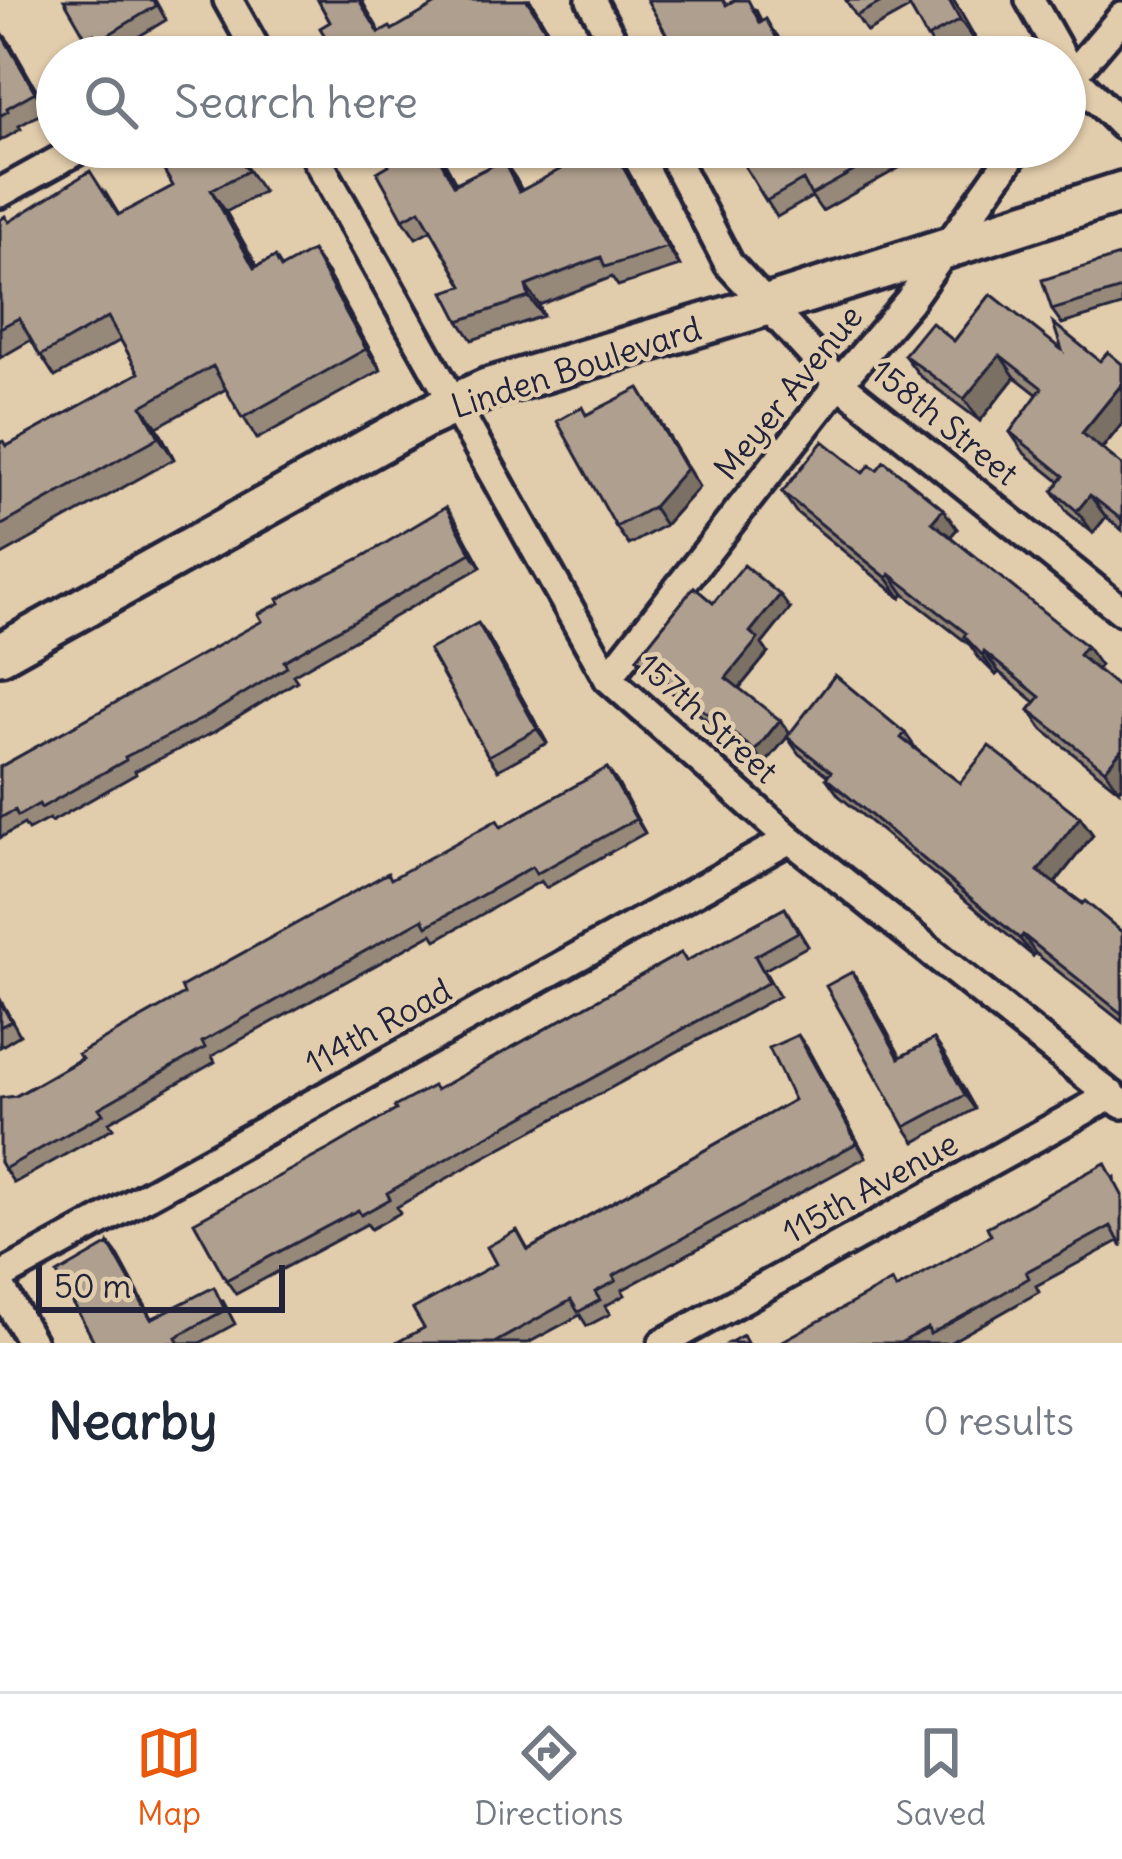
<!DOCTYPE html>
<style>
:root{--surface:#fff;--page:#f2f2f3;--text:#1f2937;--muted:#747a83;--line:#e0e1e3;--accent:#ea580c}
body{margin:0;font-family:Delius,sans-serif;background:var(--page);color:var(--text)}
.scale{position:absolute;left:36px;bottom:30px;width:249px;box-sizing:border-box;padding-left:12px;border:6px solid #22223b;border-top:0;font-size:33px;line-height:42px;white-space:nowrap;color:#22223b;-webkit-text-stroke:9px #e1ccab;paint-order:stroke}
.list{margin:0;padding:0;list-style:none}
h2{display:flex;justify-content:space-between;align-items:center;height:156px;margin:0;padding:0 48px;font-size:51px}
h2 small{font-size:39px;font-weight:400;color:var(--muted)}
.icon{flex:none;width:66px;height:66px;fill:none;stroke:currentColor;stroke-width:2;stroke-linecap:round;stroke-linejoin:round}
.map{position:relative;flex:none;width:1122px;height:1343px;overflow:hidden}
.search{position:absolute;background:var(--surface);box-shadow:0 3px 9px #0004;left:36px;right:36px;top:36px;height:132px;display:flex;align-items:center;gap:30px;box-sizing:border-box;padding:0 42px;border-radius:66px;color:var(--muted);font-size:45px}
.sheet{height:348px;background:var(--surface)}
nav{display:flex;justify-content:space-around;align-items:center;box-sizing:border-box;height:168px;border-top:3px solid var(--line);background:var(--surface);font-size:33px;color:var(--muted)}
nav a{display:grid;justify-items:center;gap:6px}
nav .on{color:var(--accent)}
.map>svg:first-child{display:block}
.lines{fill:none;stroke-linecap:round;stroke-linejoin:round}
.street-casing{stroke:#22223b;stroke-width:36}
.secondary-casing{stroke:#22223b;stroke-width:48}
.street{stroke:#e1ccab;stroke-width:27}
.secondary{stroke:#e1ccab;stroke-width:39}
.wall{fill:#96897a;stroke:#22223b;stroke-width:3}
.shaded-wall{fill:#7a6f63;stroke:#22223b;stroke-width:3}
.building{fill:#af9f8e;stroke:#22223b;stroke-width:3}
.labels{text-anchor:middle;dominant-baseline:central;stroke-width:9;stroke-linejoin:round;paint-order:stroke}
.street-label{font-size:33px;fill:#22223b;stroke:#e1ccab}
</style>
<div class="map">
<svg width="1122" height="1343" viewBox="0 0 1122 1343">
<rect width="100%" height="100%" fill="#e1ccab"/>
<filter id="ink" filterUnits="userSpaceOnUse"><feTurbulence type="fractalNoise" baseFrequency=".00833" numOctaves="2"/><feDisplacementMap in="SourceGraphic" scale="24" xChannelSelector="R" yChannelSelector="G"/><feConvolveMatrix kernelMatrix="1 2 1 2 8 2 1 2 1" color-interpolation-filters="sRGB"/></filter>
<g filter="url(#ink)">
<g class="lines">
<defs>
<path id="street" d="M 228,0 L 260,57
M 591,0 L 621,57
M 1030,0 L 1062,57
M 1065,62 L 1072,75 L 1122,125
M 1065,84 L 1122,17
M 310,147 L 608,678 L 790,839 L 1122,1104
M 668,147 L 729,264 L 839,383 L 1122,611
M 0,193 L 83,147
M 608,678 L 839,383 L 909,301 L 1018,147
M 0,1277 L 790,839
M 0,1286 L 32,1343
M 663,1343 L 1112,1095"/>
<path id="secondary" d="M 0,654 L 424,418 L 487,389 L 768,305 L 1122,192"/>
</defs>
<use href="#street" class="street-casing"/>
<use href="#secondary" class="secondary-casing"/>
<use href="#street" class="street"/>
<use href="#secondary" class="secondary"/>
</g>
<path class="wall" d="M 155,0 L 166,20 L 108,55 L 103,48 L 95,52 L 86,38 Z
M 318,0 L 364,0 L 362,1 L 380,32 L 530,0 L 558,48 L 543,57 L 328,57 L 331,46 L 330,22 Z
M 846,0 L 953,0 L 985,55 L 981,57 L 940,57 L 910,8 L 867,32 Z
M 728,4 L 756,10 L 762,22 L 777,35 L 789,57 L 680,57 L 659,22 Z
M 0,30 L 48,110 L 19,126 L 21,129 L 0,141 Z
M 233,147 L 263,192 L 226,212 L 257,266 L 275,257 L 282,268 L 327,273 L 381,370 L 257,439 L 226,389 L 157,427 L 174,459 L 0,556 L 0,443 L 7,446 L 139,373 L 121,340 L 55,377 L 31,340 L 0,358 L 0,220 L 9,222 L 105,192 L 119,215 L 173,186 Z
M 379,147 L 439,147 L 437,148 L 456,183 L 503,160 L 522,190 L 612,147 L 623,162 L 680,266 L 618,286 L 612,277 L 539,305 L 543,316 L 472,340 L 459,321 L 463,286 L 431,230 L 416,238 L 403,219 L 389,165 Z
M 733,147 L 953,147 L 955,151 L 931,164 L 924,154 L 822,211 L 812,197 L 777,217 Z
M 1122,255 L 1122,306 L 1062,324 L 1052,310 Z
M 991,294 L 1122,424 L 1102,449 L 1122,465 L 1122,530 L 1106,517 L 1093,533 L 1068,513 L 1053,491 L 1060,482 L 1025,454 L 1010,432 L 1038,395 L 1015,377 L 980,421 L 920,376 L 904,355 L 954,341 Z
M 651,406 L 699,487 L 665,525 L 629,545 L 616,527 L 586,414 Z
M 863,473 L 957,529 L 950,537 L 1100,666 L 1097,670 L 1119,790 L 1043,730 L 1029,710 L 1035,702 L 999,672 L 996,675 L 978,657 L 970,645 L 904,594 L 901,598 L 796,512 L 782,492 Z
M 456,521 L 481,567 L 293,675 L 297,681 L 214,732 L 135,771 L 136,774 L 51,822 L 49,819 L 28,830 L 24,824 L 0,838 L 0,767 Z
M 713,603 L 790,609 L 762,644 L 768,653 L 739,688 L 789,733 L 905,733 L 917,750 L 960,783 L 1080,817 L 1093,835 L 1055,883 L 1122,932 L 1122,1022 L 1035,953 L 1033,956 L 839,796 L 826,778 L 828,776 L 799,754 L 787,737 L 764,765 L 647,673 L 637,658 Z
M 488,637 L 547,743 L 498,770 L 488,756 Z
M 607,768 L 645,833 L 546,888 L 541,881 L 436,940 L 432,934 L 242,1039 L 212,1056 L 215,1062 L 109,1122 L 113,1128 L 14,1183 L 0,1162 L 16,1096 L 392,879 L 502,827 Z
M 785,908 L 808,946 L 764,970 L 779,996 L 477,1161 L 397,1207 L 400,1213 L 371,1229 L 367,1224 L 236,1294 L 226,1280 L 436,1090 L 681,953 L 687,961 Z
M 862,986 L 900,1057 L 934,1039 L 975,1109 L 915,1142 L 905,1127 Z
M 0,999 L 20,1035 L 0,1047 Z
M 807,1048 L 866,1157 L 622,1290 L 625,1295 L 605,1306 L 610,1314 L 587,1326 L 580,1315 L 528,1343 L 396,1343 L 424,1328 L 529,1249 L 794,1100 Z
M 1115,1177 L 1119,1241 L 1036,1286 L 1039,1292 L 949,1343 L 779,1343 L 897,1288 Z
M 109,1244 L 152,1318 L 223,1301 L 235,1324 L 200,1343 L 95,1343 Z"/>
<path class="shaded-wall" d="M 527,0 L 530,0 L 558,48 L 545,29 Z
M 949,0 L 953,0 L 957,6 L 985,55 L 960,20 Z
M 0,30 L 10,43 L 48,110 L 35,92 Z
M 433,147 L 436,147 L 467,204 L 454,185 Z
M 612,147 L 623,162 L 680,266 L 667,247 Z
M 503,160 L 516,179 L 532,211 L 519,192 Z
M 211,190 L 226,212 L 269,289 L 254,268 Z
M 312,251 L 327,273 L 381,370 L 366,349 Z
M 526,286 L 539,305 L 543,316 L 529,297 Z
M 1000,355 L 1015,377 L 980,421 L 964,399 Z
M 1122,384 L 1122,424 L 1097,454 L 1082,433 Z
M 639,388 L 699,487 L 665,525 L 653,507 Z
M 142,406 L 157,427 L 174,459 L 159,437 Z
M 1090,495 L 1106,517 L 1093,533 L 1077,511 Z
M 446,507 L 456,521 L 481,567 L 471,553 Z
M 943,509 L 957,529 L 946,542 L 932,522 Z
M 890,574 L 904,594 L 901,598 L 887,578 Z
M 780,595 L 790,609 L 762,644 L 768,653 L 736,692 L 726,678 L 750,632 Z
M 478,623 L 488,637 L 547,743 L 537,729 Z
M 1086,646 L 1100,666 L 1093,675 L 1079,655 Z
M 984,652 L 999,672 L 996,675 L 982,655 Z
M 780,720 L 790,734 L 764,765 L 755,751 Z
M 1122,749 L 1122,786 L 1119,790 L 1105,770 Z
M 607,768 L 617,782 L 645,833 L 636,819 Z
M 1080,817 L 1093,835 L 1051,888 L 1038,871 Z
M 1023,935 L 1035,953 L 1033,956 L 1020,939 Z
M 852,972 L 862,986 L 909,1072 L 899,1058 Z
M 798,1035 L 807,1048 L 866,1157 L 857,1143 Z
M 934,1039 L 944,1053 L 975,1109 L 965,1095 Z
M 109,1244 L 119,1257 L 160,1333 L 151,1319 Z"/>
<path class="building" d="M 64,0 L 153,0 L 156,6 L 98,41 L 94,34 L 86,38 Z
M 318,0 L 359,0 L 379,33 L 390,27 L 392,30 L 443,0 L 527,0 L 545,29 L 506,52 L 510,57 L 328,57 L 324,51 L 331,46 L 320,28 L 330,22 Z
M 647,0 L 723,0 L 726,5 L 735,0 L 748,0 L 760,23 L 766,19 L 780,44 L 756,57 L 706,57 L 700,44 L 679,56 Z
M 846,0 L 885,0 L 856,16 Z
M 906,0 L 949,0 L 960,20 L 927,38 Z
M 0,31 L 35,92 L 7,108 L 8,111 L 0,116 Z
M 150,147 L 232,147 L 248,171 L 211,190 L 254,268 L 275,257 L 281,268 L 312,251 L 366,349 L 242,418 L 213,366 L 142,406 L 159,437 L 0,526 L 0,443 L 4,441 L 7,446 L 139,373 L 108,317 L 40,356 L 19,318 L 0,328 L 0,220 L 5,216 L 9,222 L 90,171 L 118,215 L 173,186 Z
M 379,147 L 433,147 L 454,185 L 503,160 L 519,192 L 601,147 L 612,147 L 667,247 L 605,267 L 601,257 L 526,286 L 529,297 L 459,321 L 444,292 L 463,286 L 420,210 L 403,219 L 377,172 L 389,165 Z
M 733,147 L 897,147 L 811,195 L 803,180 L 766,201 Z
M 1122,255 L 1122,289 L 1052,310 L 1042,280 Z
M 991,294 L 1062,350 L 1053,323 L 1100,361 L 1108,352 L 1122,364 L 1122,384 L 1082,433 L 1122,465 L 1122,520 L 1090,495 L 1077,511 L 1053,491 L 1064,476 L 1010,432 L 1042,388 L 1000,355 L 964,399 L 904,355 L 931,322 L 954,341 Z
M 639,388 L 686,469 L 653,507 L 616,527 L 557,421 L 582,407 L 586,415 Z
M 823,441 L 863,473 L 870,465 L 877,470 L 884,461 L 943,509 L 932,522 L 1086,646 L 1079,655 L 1122,690 L 1122,749 L 1105,770 L 1029,710 L 1040,697 L 984,652 L 982,655 L 964,636 L 966,633 L 890,574 L 887,578 L 782,492 Z
M 446,507 L 471,553 L 284,661 L 287,667 L 204,718 L 125,757 L 126,760 L 41,808 L 39,804 L 18,816 L 15,810 L 0,818 L 0,767 L 262,621 L 258,614 L 280,603 L 278,599 L 364,556 Z
M 744,565 L 780,595 L 750,632 L 758,639 L 726,678 L 780,720 L 755,751 L 637,658 L 694,587 L 713,603 Z
M 478,623 L 537,729 L 488,756 L 429,650 Z
M 835,675 L 905,733 L 901,738 L 960,783 L 989,746 L 1080,817 L 1038,871 L 1082,904 L 1085,901 L 1122,932 L 1122,1014 L 1023,935 L 1020,939 L 826,778 L 831,772 L 787,737 Z
M 607,768 L 636,819 L 536,874 L 532,867 L 427,926 L 423,919 L 232,1025 L 202,1042 L 205,1048 L 99,1108 L 103,1114 L 4,1169 L 0,1162 L 0,1098 L 16,1096 L 82,1059 L 78,1054 L 184,994 L 181,987 L 388,873 L 391,879 L 497,820 L 501,827 Z
M 785,908 L 798,932 L 755,956 L 769,982 L 467,1147 L 387,1193 L 390,1199 L 361,1215 L 358,1210 L 226,1280 L 194,1222 L 331,1148 L 396,1110 L 394,1107 L 433,1086 L 436,1090 L 681,953 L 686,961 Z
M 852,972 L 899,1058 L 934,1039 L 965,1095 L 905,1127 L 826,986 Z
M 0,1002 L 11,1021 L 0,1027 Z
M 798,1035 L 857,1143 L 613,1276 L 616,1281 L 595,1292 L 600,1300 L 578,1312 L 571,1300 L 494,1343 L 396,1343 L 424,1328 L 413,1309 L 496,1264 L 487,1247 L 517,1230 L 528,1250 L 794,1100 L 769,1048 Z
M 1105,1163 L 1122,1195 L 1122,1247 L 1111,1226 L 1026,1272 L 1029,1278 L 976,1309 L 930,1334 L 928,1328 L 900,1343 L 779,1343 L 892,1281 L 896,1289 L 991,1235 L 987,1227 Z
M 109,1244 L 151,1319 L 214,1287 L 225,1310 L 176,1337 L 179,1343 L 95,1343 L 57,1274 Z
M 743,1335 L 747,1343 L 729,1343 Z"/>
</g>
<g class="labels">
<g class="street-label">
<text transform="translate(576 367) rotate(-18)">Linden Boulevard</text>
<text transform="translate(788 392) rotate(-51)">Meyer Avenue</text>
<text transform="translate(945 422) rotate(39)">158th Street</text>
<text transform="translate(708 718) rotate(42)">157th Street</text>
<text transform="translate(378 1026) rotate(-29)">114th Road</text>
<text transform="translate(870 1187) rotate(-29)">115th Avenue</text>
</g>
</g>
</svg>
<div class="scale">50 m</div>
<div class="search"><svg class="icon" aria-label="search" viewBox="0 0 24 24"><circle cx="10" cy="10" r="6"/><path d="M15 15l6 6"/></svg>Search here</div>
</div>
<section class="sheet">
<h2>Nearby<small>0 results</small></h2>
<ul class="list">
</ul>
</section>
<nav>
<a class="on"><svg class="icon" aria-label="map" viewBox="0 0 24 24"><path d="M3 6l6-2 6 2 6-2v14l-6 2-6-2-6 2zM9 4v14M15 6v14"/></svg>Map</a>
<a><svg class="icon" aria-label="directions" viewBox="0 0 24 24"><path d="M12 3l9 9-9 9-9-9zM9 14v-3h6M13 9l2 2-2 2"/></svg>Directions</a>
<a><svg class="icon" aria-label="saved" viewBox="0 0 24 24"><path d="M7 4h10v16l-5-4-5 4z"/></svg>Saved</a>
</nav>
